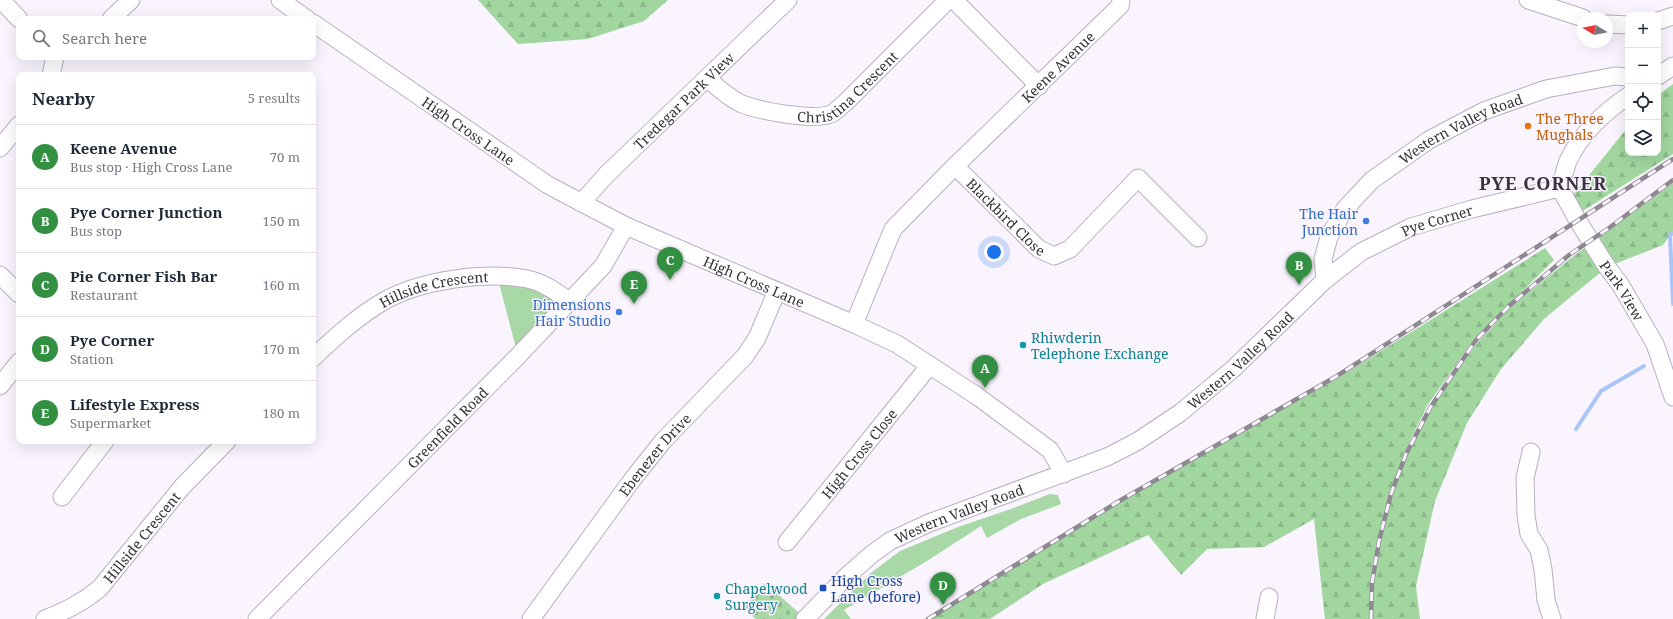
<!DOCTYPE html>
<meta charset="utf-8">
<style>
:root{--surface:#fff;--page:#f6f6f7;--text:#1f2937;--muted:#747a83;--line:#e0e1e3;--accent:#339043}
body{margin:0;font-family:"Noto Serif",serif;background:var(--page);color:var(--text)}
.controls{position:absolute;right:12px;top:12px;display:grid;overflow:hidden;border-radius:8px;box-shadow:0 4px 16px #0002}
.controls button{width:36px;height:36px;display:grid;place-items:center;padding:0;border:0;border-bottom:1px solid var(--line);background:var(--surface);color:var(--text);font:20px sans-serif}
.compass{position:absolute;left:1577px;top:12px;width:36px;height:36px;border-radius:50%;background:var(--surface);box-shadow:0 4px 16px #0002;rotate:280deg}
.you{position:absolute;left:994px;top:252px;width:14px;height:14px;margin:-10px;border:3px solid #fff;border-radius:50%;background:#1a73e8;box-shadow:0 0 0 6px #1a73e833}
.badge{display:grid;place-items:center;width:26px;height:26px;border-radius:50%;background:var(--accent);color:#fff;font-size:13px;font-weight:700}
.pin{position:absolute;translate:-50% -33px;filter:drop-shadow(0 1px 2px #0008)}
.pin::after{content:'';position:absolute;top:21px;width:14px;height:12px;background:inherit;clip-path:polygon(0 0,100% 0,50% 100%)}
.list{margin:0;padding:0;list-style:none}
h2{display:flex;justify-content:space-between;align-items:center;height:52px;margin:0;padding:0 16px;font-size:17px}
h2 small{font-size:13px;font-weight:400;color:var(--muted)}
.list li{display:grid;grid-template-columns:26px 1fr auto;gap:12px;align-items:center;box-sizing:border-box;height:64px;padding:0 16px;border-top:1px solid var(--line)}
.list b{display:block;font-size:15px;white-space:nowrap}
.list p{margin:0;font-size:13px;white-space:nowrap;color:var(--muted)}
.list em{font-size:13px;font-style:normal;color:var(--muted)}
.icon{flex:none;width:22px;height:22px;fill:none;stroke:currentColor;stroke-width:2;stroke-linecap:round;stroke-linejoin:round}
.map{position:relative;flex:none;width:1673px;height:619px;overflow:hidden}
.search{position:absolute;background:var(--surface);box-shadow:0 4px 16px #0002;left:16px;top:16px;width:300px;height:44px;display:flex;align-items:center;gap:10px;box-sizing:border-box;padding:0 14px;border-radius:8px;color:var(--muted);font-size:15px}
.panel{position:absolute;background:var(--surface);box-shadow:0 4px 16px #0002;left:16px;top:72px;width:300px;height:372px;border-radius:8px}
.map>svg:first-child{display:block}
.grass{fill:#a7d8a5}
.forest{fill:url(#forest-firs)}
.cemetery{fill:url(#cemetery-stones)}
.lines{fill:none;stroke-linecap:round;stroke-linejoin:round}
.stream{stroke:#aac6f8;stroke-width:4}
.minor-casing{stroke:#baaec2;stroke-width:19}
.minor{stroke:#fff;stroke-width:17}
.rail-casing{stroke:#8d8891;stroke-width:4.5}
.rail{stroke:#f9f4fd;stroke-width:3;stroke-dasharray:9;stroke-linecap:butt}
.food-dot{fill:#e8710a;stroke:#f9f4fd;stroke-width:1.5}
.shop-dot{fill:#3f7fe0;stroke:#f9f4fd;stroke-width:1.5}
.culture-dot{fill:#0f9aa8;stroke:#f9f4fd;stroke-width:1.5}
.transit-dot{fill:#1a4fb4;stroke:#f9f4fd;stroke-width:1.5}
.labels{text-anchor:middle;dominant-baseline:central;stroke-width:3;stroke-linejoin:round;paint-order:stroke}
.street-label{font-size:14px;fill:#36323a;stroke:#f9f4fd}
.food-label{font-size:14px;fill:#c56008;stroke:#f9f4fd;text-anchor:start}
.shop-label{font-size:14px;fill:#366cbe;stroke:#f9f4fd;text-anchor:end}
.culture-label{font-size:14px;fill:#0d838f;stroke:#f9f4fd;text-anchor:start}
.transit-label{font-size:14px;fill:#164399;stroke:#f9f4fd;text-anchor:start}
.district-label{font-size:18px;font-weight:bold;letter-spacing:1px;fill:#3a3141;stroke:#f9f4fd}
</style>
<div class="map">
<svg width="1673" height="619" viewBox="0 0 1673 619">
<defs>
<pattern id="forest-firs" width="22" height="20" patternUnits="userSpaceOnUse"><rect width="22" height="20" fill="#a1d79f"/><path d="M5 1l3.5 6h-7zM16 11l3.5 6h-7z" fill="#8bb98a"/></pattern>
<pattern id="cemetery-stones" width="16" height="16" patternUnits="userSpaceOnUse"><rect width="16" height="16" fill="#a7d8a5"/><path d="M2 7V4a2 2 0 0 1 4 0v3zM10 15v-3a2 2 0 0 1 4 0v3z" fill="#90ba8f"/></pattern>
</defs>
<rect width="100%" height="100%" fill="#f9f4fd"/>
<path class="grass" d="M 497,275 L 570,302 L 518,356 Z
M 1050,494 L 1058,495 L 1061,504 L 1021,519 L 987,538 L 981,526 L 927,561 L 844,610 L 851,619 L 824,619 L 872,572 L 900,551 L 958,527 L 1011,509 Z"/>
<path class="forest" d="M 478,0 L 668,0 L 644,21 L 588,39 L 518,44 Z
M 1673,84 L 1673,154 L 1581,212 L 1573,195 L 1628,127 L 1628,153 L 1658,153 L 1658,95 Z
M 1673,183 L 1673,231 L 1663,245 L 1607,267 L 1544,319 L 1501,369 L 1467,423 L 1435,501 L 1416,586 L 1420,619 L 1373,619 L 1373,583 L 1381,541 L 1393,494 L 1408,454 L 1431,408 L 1478,342 L 1511,307 L 1571,258 Z
M 1545,248 L 1554,260 L 1474,339 L 1427,406 L 1404,453 L 1390,494 L 1377,540 L 1370,583 L 1369,619 L 1325,619 L 1314,519 L 1264,547 L 1207,549 L 1181,575 L 1148,535 L 1043,584 L 990,619 L 928,619 L 1121,500 L 1338,378 Z"/>
<path class="cemetery" d="M 765,583 L 806,619 L 756,619 L 743,608 Z"/>
<g class="lines">
<path class="stream" d="M 1673,233 L 1670,235 L 1673,304
M 1576,429 L 1601,391 L 1644,366"/>
<defs>
<g id="minor">
<path d="M 1,0 L 19,19"/>
<path d="M 280,0 L 307,19"/>
<path d="M 954,0 L 1039,86"/>
<path d="M 1528,0 L 1583,18"/>
<path d="M 111,19 L 131,0"/>
<path d="M 1658,21 L 1673,16"/>
<path id="s1" d="M 313,23 L 548,185 L 626,226 L 854,324 L 897,344 L 977,396 L 1050,450 L 1064,474"/>
<path d="M 1607,24 L 1628,25"/>
<path d="M 51,75 L 55,57"/>
<path d="M 1658,76 L 1673,66"/>
<path id="s2" d="M 708,79 C 718,88 729,98 742,104 C 760,111 817,122 833,113 C 837,110 841,106 845,103 L 948,0"/>
<path d="M 0,148 L 19,125"/>
<path id="s3" d="M 955,166 L 1039,249 L 1054,256 L 1070,249 L 1138,178 L 1198,238"/>
<path id="s4" d="M 1560,188 L 1578,221 L 1607,267 L 1620,284 L 1655,344 L 1673,397"/>
<path d="M 1560,188 C 1563,179 1565,169 1568,161 C 1581,133 1603,113 1628,96"/>
<path id="s5" d="M 581,203 L 607,174 L 788,0"/>
<path d="M 0,275 L 19,294"/>
<path id="s6" d="M 1325,280 L 1323,259 L 1329,237 L 1344,210 L 1372,180 L 1429,140 L 1484,111 L 1546,89 L 1615,76 L 1628,77"/>
<path id="s7" d="M 854,324 L 893,229 L 955,166 L 1120,6 L 1121,0"/>
<path id="s8" d="M 313,358 C 335,337 358,316 384,301 C 421,280 486,271 527,279 C 543,282 557,292 570,302"/>
<path d="M 0,386 L 19,362"/>
<path d="M 1531,452 L 1525,478 L 1526,515 L 1529,534 L 1539,550 L 1543,569 L 1546,600 L 1552,619"/>
<path d="M 62,497 L 105,441"/>
<path id="s9" d="M 787,542 L 930,365"/>
<path id="s10" d="M 45,619 C 67,610 82,603 100,588 L 182,487 L 227,441"/>
<path id="s11" d="M 257,619 L 518,356 L 585,285 L 603,266 L 626,226"/>
<path id="s12" d="M 531,619 L 632,480 L 663,441 L 745,356 L 757,338 L 777,291"/>
<path id="s13" d="M 805,619 L 848,575 L 872,554 L 890,541 L 929,523 L 1107,457 L 1138,441 L 1180,413 L 1233,369 L 1325,280 L 1361,252 L 1411,227 L 1472,209 L 1560,188"/>
<path d="M 1265,619 L 1269,597"/>
</g>
</defs>
<use href="#minor" class="minor-casing"/>
<use href="#minor" class="minor"/>
<defs>
<path id="rail" d="M 928,619 L 1121,500 L 1337,376 L 1673,159
M 1371,619 L 1372,583 L 1379,541 L 1391,494 L 1406,454 L 1430,408 L 1476,340 L 1509,306 L 1569,255 L 1609,228 L 1673,180"/>
</defs>
<use href="#rail" class="rail-casing"/>
<use href="#rail" class="rail"/>
</g>
<circle class="food-dot" cx="1528" cy="126" r="4"/>
<g class="shop-dot">
<circle cx="1366" cy="221" r="4"/>
<circle cx="619" cy="312" r="4"/>
</g>
<g class="culture-dot">
<circle cx="1023" cy="345" r="4"/>
<circle cx="717" cy="596" r="4"/>
</g>
<rect class="transit-dot" x="819" y="584" width="8" height="8" rx="2"/>
<g class="labels">
<g class="street-label">
<text stroke="none"><textPath href="#s7" startOffset="334">Keene Avenue</textPath></text>
<text stroke="none"><textPath href="#s2" startOffset="160">Christina Crescent</textPath></text>
<text stroke="none"><textPath href="#s5" startOffset="145">Tredegar Park View</textPath></text>
<text stroke="none"><textPath href="#s6" startOffset="219">Western Valley Road</textPath></text>
<text stroke="none"><textPath href="#s1" startOffset="189">High Cross Lane</textPath></text>
<text stroke="none"><textPath href="#s3" startOffset="72">Blackbird Close</textPath></text>
<text stroke="none"><textPath href="#s13" startOffset="759">Pye Corner</textPath></text>
<text stroke="none"><textPath href="#s1" startOffset="513">High Cross Lane</textPath></text>
<text stroke="none"><textPath href="#s4" startOffset="120">Park View</textPath></text>
<text stroke="none"><textPath href="#s8" startOffset="143">Hillside Crescent</textPath></text>
<text stroke="none"><textPath href="#s13" startOffset="514">Western Valley Road</textPath></text>
<text stroke="none"><textPath href="#s11" startOffset="270">Greenfield Road</textPath></text>
<text stroke="none"><textPath href="#s9" startOffset="114">High Cross Close</textPath></text>
<text stroke="none"><textPath href="#s12" startOffset="206">Ebenezer Drive</textPath></text>
<text stroke="none"><textPath href="#s13" startOffset="190">Western Valley Road</textPath></text>
<text stroke="none"><textPath href="#s10" startOffset="129">Hillside Crescent</textPath></text>
</g>
<g class="food-label">
<text x="1536" y="118">The Three<tspan x="1536" dy="16">Mughals</tspan></text>
</g>
<g class="shop-label">
<text x="1358" y="213">The Hair<tspan x="1358" dy="16">Junction</tspan></text>
<text x="611" y="304">Dimensions<tspan x="611" dy="16">Hair Studio</tspan></text>
</g>
<g class="culture-label">
<text x="1031" y="337">Rhiwderin<tspan x="1031" dy="16">Telephone Exchange</tspan></text>
<text x="725" y="588">Chapelwood<tspan x="725" dy="16">Surgery</tspan></text>
</g>
<g class="transit-label">
<text x="831" y="580">High Cross<tspan x="831" dy="16">Lane (before)</tspan></text>
</g>
<g class="district-label">
<text x="1543" y="183">PYE CORNER</text>
</g>
</g>
</svg>
<div class="controls">
<button>+</button>
<button>−</button>
<button><svg class="icon" aria-label="locate" viewBox="0 0 24 24"><circle cx="12" cy="12" r="6"/><path d="M12 2v4M12 18v4M2 12h4M18 12h4"/></svg></button>
<button><svg class="icon" aria-label="layers" viewBox="0 0 24 24"><path d="M12 4l9 5-9 5-9-5zM3 14l9 5 9-5"/></svg></button>
</div>
<svg class="compass" viewBox="-18 -18 36 36"><path d="M0-13l5 13h-10z" fill="#e53935"/><path d="M0 13l5-13h-10z" fill="#747a83"/></svg>
<div class="you"></div>
<div class="pin badge" style="left:985px;top:388px">A</div>
<div class="pin badge" style="left:1299px;top:285px">B</div>
<div class="pin badge" style="left:670px;top:280px">C</div>
<div class="pin badge" style="left:943px;top:605px">D</div>
<div class="pin badge" style="left:634px;top:304px">E</div>
<div class="search"><svg class="icon" aria-label="search" viewBox="0 0 24 24"><circle cx="10" cy="10" r="6"/><path d="M15 15l6 6"/></svg>Search here</div>
<section class="panel">
<h2>Nearby<small>5 results</small></h2>
<ul class="list">
<li><span class="badge">A</span><div><b>Keene Avenue</b><p>Bus stop · High Cross Lane</p></div><em>70 m</em></li>
<li><span class="badge">B</span><div><b>Pye Corner Junction</b><p>Bus stop</p></div><em>150 m</em></li>
<li><span class="badge">C</span><div><b>Pie Corner Fish Bar</b><p>Restaurant</p></div><em>160 m</em></li>
<li><span class="badge">D</span><div><b>Pye Corner</b><p>Station</p></div><em>170 m</em></li>
<li><span class="badge">E</span><div><b>Lifestyle Express</b><p>Supermarket</p></div><em>180 m</em></li>
</ul>
</section>
</div>
